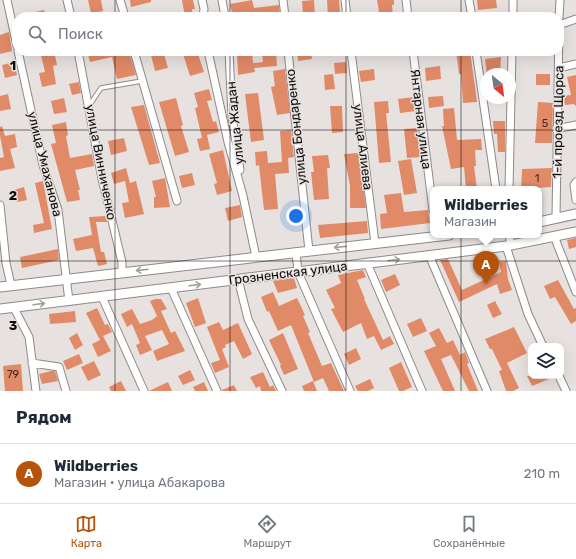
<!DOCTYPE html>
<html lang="ru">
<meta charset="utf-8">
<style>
:root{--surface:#fff;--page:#f2f2f3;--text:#1f2937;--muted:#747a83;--line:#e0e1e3;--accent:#b45309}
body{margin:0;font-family:Rubik,sans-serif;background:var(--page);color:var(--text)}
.controls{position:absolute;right:12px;bottom:12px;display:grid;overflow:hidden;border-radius:8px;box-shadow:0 4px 16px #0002}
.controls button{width:36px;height:36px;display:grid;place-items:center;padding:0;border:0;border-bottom:1px solid var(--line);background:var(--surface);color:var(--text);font:20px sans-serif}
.compass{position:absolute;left:480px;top:68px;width:36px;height:36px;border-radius:50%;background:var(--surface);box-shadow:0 4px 16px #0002;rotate:151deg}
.you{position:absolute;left:296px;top:216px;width:14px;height:14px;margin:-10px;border:3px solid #fff;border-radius:50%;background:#1a73e8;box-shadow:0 0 0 6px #1a73e833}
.badge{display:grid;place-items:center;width:26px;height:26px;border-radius:50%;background:var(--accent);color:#fff;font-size:13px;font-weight:700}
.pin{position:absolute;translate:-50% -33px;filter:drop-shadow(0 1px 2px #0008)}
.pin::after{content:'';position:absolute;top:21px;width:14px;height:12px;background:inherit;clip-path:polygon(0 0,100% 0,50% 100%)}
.popup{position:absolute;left:430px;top:186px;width:112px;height:52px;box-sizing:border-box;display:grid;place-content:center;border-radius:8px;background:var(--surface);filter:drop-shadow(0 1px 3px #0005);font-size:13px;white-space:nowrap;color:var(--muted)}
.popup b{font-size:15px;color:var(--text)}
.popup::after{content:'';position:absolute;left:50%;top:100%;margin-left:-8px;border:8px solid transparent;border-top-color:var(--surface)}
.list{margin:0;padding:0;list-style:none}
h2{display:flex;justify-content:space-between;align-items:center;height:52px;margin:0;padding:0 16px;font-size:17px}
h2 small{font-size:13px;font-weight:400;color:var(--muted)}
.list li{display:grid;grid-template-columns:26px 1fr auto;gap:12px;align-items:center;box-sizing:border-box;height:60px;padding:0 16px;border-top:1px solid var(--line)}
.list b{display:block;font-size:15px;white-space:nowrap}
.list p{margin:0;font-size:13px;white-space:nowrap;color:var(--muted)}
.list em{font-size:13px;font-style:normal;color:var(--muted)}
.icon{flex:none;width:22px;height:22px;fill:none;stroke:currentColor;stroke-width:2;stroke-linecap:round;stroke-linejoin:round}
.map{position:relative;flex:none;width:576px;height:391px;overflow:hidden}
.search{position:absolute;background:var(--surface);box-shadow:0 4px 16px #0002;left:12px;right:12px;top:12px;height:44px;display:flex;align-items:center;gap:10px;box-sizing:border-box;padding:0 14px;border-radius:16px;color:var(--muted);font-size:15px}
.sheet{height:112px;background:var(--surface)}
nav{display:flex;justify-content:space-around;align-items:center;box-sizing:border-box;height:56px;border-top:1px solid var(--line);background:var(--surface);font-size:11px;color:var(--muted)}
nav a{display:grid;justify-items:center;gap:2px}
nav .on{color:var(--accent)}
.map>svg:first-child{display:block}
.building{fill:#e18a67}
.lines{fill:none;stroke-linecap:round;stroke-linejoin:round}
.service-casing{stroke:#8e8987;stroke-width:5.5}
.minor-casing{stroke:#8e8987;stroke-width:9}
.tertiary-casing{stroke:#8e8987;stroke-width:11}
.service{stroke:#fff;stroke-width:3.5}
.minor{stroke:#fff;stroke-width:7}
.tertiary{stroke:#fff;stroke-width:9}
.oneway{stroke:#9f9e9e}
.grid{fill:none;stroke:#0f0d0c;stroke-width:1;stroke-opacity:0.55}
.labels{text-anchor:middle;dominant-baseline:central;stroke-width:3;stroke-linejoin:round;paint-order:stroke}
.number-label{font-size:11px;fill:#442c23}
.street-label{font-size:13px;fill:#0f0d0c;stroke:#e7e2df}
.grid-label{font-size:13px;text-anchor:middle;font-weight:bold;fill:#0f0d0c;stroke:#e7e2df;stroke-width:3;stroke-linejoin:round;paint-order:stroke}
</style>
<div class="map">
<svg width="576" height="391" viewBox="0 0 576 391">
<rect width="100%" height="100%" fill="#e7e2df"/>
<path class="building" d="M 88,0 L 101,0 L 103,11 L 91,13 Z
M 130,0 L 151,0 L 151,2 L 131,7 Z
M 182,0 L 193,0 L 195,9 L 192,9 L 193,17 L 185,17 Z
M 252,0 L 254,8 L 279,5 L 280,17 L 263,17 L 263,13 L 244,17 L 233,17 L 230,4 Z
M 314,0 L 315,17 L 303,15 L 302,1 Z
M 327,0 L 339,0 L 340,12 L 334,12 L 334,17 L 328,17 Z
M 377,0 L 394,0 L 394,5 L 392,5 L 393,17 L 380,17 Z
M 477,0 L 496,0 L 497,8 L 478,10 Z
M 44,10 L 46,17 L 32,17 L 31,13 Z
M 9,32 L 12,51 L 0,54 L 0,35 Z
M 40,51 L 54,51 L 57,65 L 53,66 L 56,84 L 42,87 L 39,73 L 45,72 Z
M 87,51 L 129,51 L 136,75 L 117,79 L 112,57 L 90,62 Z
M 150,51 L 161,51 L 161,54 L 164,54 L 168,68 L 155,71 Z
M 182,51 L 197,51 L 204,72 L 190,76 Z
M 237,51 L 252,51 L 253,63 L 263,62 L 262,53 L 276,52 L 277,66 L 254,68 L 255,72 L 238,75 Z
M 297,51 L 311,51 L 312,59 L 298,61 Z
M 456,51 L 470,51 L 477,102 L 463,103 L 461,74 L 459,74 Z
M 531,51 L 547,51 L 547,56 L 531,55 Z
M 501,57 L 500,74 L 487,74 L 485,59 Z
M 14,62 L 17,75 L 5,78 L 2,65 Z
M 346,62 L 347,73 L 335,74 L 334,63 Z
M 440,66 L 441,79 L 426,81 L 425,68 Z
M 285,69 L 290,113 L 277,115 L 271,87 L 275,86 L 273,71 Z
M 374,69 L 375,80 L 361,82 L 359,71 Z
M 333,74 L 335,89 L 325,90 L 324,75 Z
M 536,74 L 550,74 L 550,85 L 536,85 Z
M 576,75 L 576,106 L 574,104 L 565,105 L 563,96 L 571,95 L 567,77 Z
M 79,82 L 81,93 L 72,95 L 69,84 Z
M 209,89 L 212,100 L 207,101 L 213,122 L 216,121 L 219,132 L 207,135 L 210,149 L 200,151 L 197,139 L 202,138 L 195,108 L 198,107 L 194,93 Z
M 258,93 L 264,140 L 251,142 L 245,94 Z
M 8,94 L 11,109 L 0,111 L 0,96 Z
M 443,96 L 444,106 L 429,108 L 428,97 Z
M 414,97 L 416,111 L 400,113 L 398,99 Z
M 64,98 L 67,112 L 54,114 L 51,101 Z
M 176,98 L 183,125 L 181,126 L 189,152 L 175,156 L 159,102 Z
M 388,101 L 389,113 L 386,113 L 391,162 L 379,163 L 374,102 Z
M 538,102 L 553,103 L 552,143 L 535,143 Z
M 144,105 L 160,163 L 149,165 L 131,107 Z
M 330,106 L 342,106 L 343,132 L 332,133 Z
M 454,108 L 457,140 L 481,139 L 482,150 L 475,150 L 476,166 L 474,166 L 477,189 L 466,189 L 464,167 L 451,169 L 442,126 L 444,126 L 443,109 Z
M 493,121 L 505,121 L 505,152 L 498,152 L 497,134 L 494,134 Z
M 66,122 L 68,135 L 66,136 L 70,158 L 92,154 L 94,166 L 75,170 L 80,190 L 78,190 L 80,200 L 67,202 L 51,144 L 56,143 L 52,125 Z
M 2,126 L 5,136 L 15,134 L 17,147 L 10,149 L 15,168 L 0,171 L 0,158 L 4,157 L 0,136 L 0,127 Z
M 417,128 L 421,157 L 407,158 L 404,129 Z
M 291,130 L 294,157 L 288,158 L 289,173 L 275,174 L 278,209 L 264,210 L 259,165 L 256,166 L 255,152 L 267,151 L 268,163 L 282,162 L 280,131 Z
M 124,138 L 127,151 L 111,155 L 108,141 Z
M 223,150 L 232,191 L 217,195 L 214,184 L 217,183 L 209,154 Z
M 359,153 L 366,208 L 350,208 L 350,186 L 344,154 Z
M 328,155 L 330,168 L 327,168 L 329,199 L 314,200 L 311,172 L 314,172 L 312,156 Z
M 411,159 L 417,193 L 404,195 L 398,161 Z
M 126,168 L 130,183 L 136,181 L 144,214 L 125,218 L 122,203 L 129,202 L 125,181 L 114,184 L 111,173 Z
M 552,168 L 551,187 L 521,189 L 522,169 Z
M 192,173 L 195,185 L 182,188 L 179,176 Z
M 165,178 L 170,207 L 154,208 L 154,197 L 156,197 L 152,181 Z
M 43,181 L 52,229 L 34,233 L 33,225 L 44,223 L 35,183 Z
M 24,187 L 27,200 L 17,202 L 14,190 Z
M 401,193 L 404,212 L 428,210 L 430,223 L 381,229 L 380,214 L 387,213 L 384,195 Z
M 240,205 L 242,217 L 228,221 L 225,208 Z
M 106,216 L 107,222 L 96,222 L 101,252 L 104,252 L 107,264 L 98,266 L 93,248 L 76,251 L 73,239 L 92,235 L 89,217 Z
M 367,221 L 368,233 L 320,238 L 318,225 Z
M 576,238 L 576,247 L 569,249 L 567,240 Z
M 58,249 L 59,260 L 22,268 L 20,257 Z
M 448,259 L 462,290 L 501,272 L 499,262 L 506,261 L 508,279 L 512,290 L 500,294 L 497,284 L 459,302 L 440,260 Z
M 363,270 L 366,277 L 357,280 L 365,299 L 364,299 L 383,340 L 390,336 L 394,344 L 381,350 L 374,336 L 367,339 L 361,323 L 343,332 L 331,309 L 335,308 L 326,290 L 341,283 L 338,275 Z
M 395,274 L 400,285 L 386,292 L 381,280 Z
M 294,278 L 297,288 L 278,293 L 273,281 Z
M 558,280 L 574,309 L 576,308 L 576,321 L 571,324 L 555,297 L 550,299 L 544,286 Z
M 273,292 L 279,306 L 297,298 L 305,315 L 303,316 L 310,332 L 308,333 L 322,366 L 331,363 L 344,391 L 329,391 L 323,378 L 314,382 L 291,325 L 278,331 L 269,311 L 267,312 L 261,297 Z
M 198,298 L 206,323 L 195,327 L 186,303 Z
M 155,299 L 161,299 L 167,309 L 161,311 L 171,333 L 175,331 L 185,351 L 157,361 L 153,351 L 169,344 L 162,330 L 145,336 L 152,350 L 140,355 L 136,345 L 140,343 L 132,324 L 127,327 L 121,314 L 132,309 L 140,324 L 152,320 L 157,316 L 150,301 Z
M 495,301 L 502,314 L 493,318 L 487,305 Z
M 97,308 L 105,325 L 108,324 L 112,332 L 103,336 L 111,351 L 98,357 L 92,344 L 100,340 L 86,313 Z
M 75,311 L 76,322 L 50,324 L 49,314 Z
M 421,318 L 427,331 L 413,337 L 407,324 Z
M 219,322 L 223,330 L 238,323 L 252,354 L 243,359 L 234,341 L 225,345 L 226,347 L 222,349 L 229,367 L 215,373 L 211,363 L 220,360 L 207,327 Z
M 514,327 L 527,353 L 507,363 L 519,388 L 513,391 L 506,391 L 499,371 L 502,370 L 492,349 L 490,349 L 485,339 Z
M 439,328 L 447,343 L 453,340 L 460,355 L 465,352 L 469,363 L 467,364 L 478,391 L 469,391 L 451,355 L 441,359 L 455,391 L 443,391 L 424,351 L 436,346 L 429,333 Z
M 77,333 L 83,345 L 75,350 L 69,338 Z
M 283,333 L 298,369 L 284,375 L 280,366 L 281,365 L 269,340 Z
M 356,348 L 361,359 L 349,365 L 344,354 Z
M 79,354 L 83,363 L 67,370 L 63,361 Z
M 94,361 L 101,375 L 88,381 L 81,367 Z
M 401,362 L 412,387 L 403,391 L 399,391 L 389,368 Z
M 21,364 L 23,391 L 5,391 L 3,366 Z
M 190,370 L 195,380 L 183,385 L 178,376 Z
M 51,371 L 55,371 L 58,381 L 42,384 L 39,374 Z
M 263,372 L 270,387 L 273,385 L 276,391 L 261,391 L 260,386 L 256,388 L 250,377 Z
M 527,376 L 554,376 L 554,377 L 532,386 Z
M 370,379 L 374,388 L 368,391 L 358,391 L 355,386 Z
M 121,381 L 126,391 L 111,391 L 109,387 Z
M 313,381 L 317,391 L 304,391 L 302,386 Z
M 168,382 L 172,391 L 149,391 Z
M 204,382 L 208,391 L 195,391 L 193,387 Z
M 234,385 L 237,391 L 222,391 L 222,390 Z"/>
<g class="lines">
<defs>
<path id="service" d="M 89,106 L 101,88 L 142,81"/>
<path id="minor" d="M 7,0 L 17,46
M 67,0 L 71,17
M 120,0 L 125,17
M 202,0 L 204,9 L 203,17
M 222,0 L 225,17
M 283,0 L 285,17
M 345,0 L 347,17
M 406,0 L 408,17
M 469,0 L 472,17
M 513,17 L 513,0
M 559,17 L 560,0
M 559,25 L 576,19
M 18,51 L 43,165 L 58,210 L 69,301
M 78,51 L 102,179 L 122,262 L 122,272
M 134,51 L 177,201
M 208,51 L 228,142 L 243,196 L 256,257
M 229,51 L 232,116 L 240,170
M 288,51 L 309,251
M 351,51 L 375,243
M 413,51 L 433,210
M 476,51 L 496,189
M 559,68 L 576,64
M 556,129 L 576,125
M 576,182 L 574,185 L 576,200
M 509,189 L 512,51
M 0,205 L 6,263 L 11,285
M 556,218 L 559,25
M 509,235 L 511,244
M 554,236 L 576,292
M 506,246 L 528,314 L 543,346
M 296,252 L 298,272 L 350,391
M 429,255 L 487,391
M 367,263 L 422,391
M 238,279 L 248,319 L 282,391
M 171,288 L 217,391
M 102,297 L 144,391
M 14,308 L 29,337 L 36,391
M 32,363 L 59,367 L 66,391
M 559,376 L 566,391"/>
<path id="tertiary" d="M 539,222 L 576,214
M 0,287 L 449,235
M 0,309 L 506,246 L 576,232"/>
</defs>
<use href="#service" class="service-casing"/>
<use href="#minor" class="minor-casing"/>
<use href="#tertiary" class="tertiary-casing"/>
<use href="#service" class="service"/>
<use href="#minor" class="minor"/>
<use href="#tertiary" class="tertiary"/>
</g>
<defs><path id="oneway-shaft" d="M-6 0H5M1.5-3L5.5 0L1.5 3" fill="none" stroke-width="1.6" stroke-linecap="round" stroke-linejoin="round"/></defs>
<g class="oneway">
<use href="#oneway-shaft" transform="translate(340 247) rotate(174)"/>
<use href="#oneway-shaft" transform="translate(394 260) rotate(-7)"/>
<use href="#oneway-shaft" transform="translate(142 270) rotate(173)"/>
<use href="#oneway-shaft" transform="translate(195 285) rotate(-7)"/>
<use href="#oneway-shaft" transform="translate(39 304) rotate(-7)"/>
</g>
<path class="grid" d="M 115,0 L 115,17M 230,0 L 230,17M 346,0 L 346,17M 461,0 L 461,17M 115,51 L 115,391M 230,51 L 230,391M 346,51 L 346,391M 461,51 L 461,391M 0,130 L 576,130M 0,261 L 576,261"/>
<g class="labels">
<g class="number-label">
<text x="545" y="123">5</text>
<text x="537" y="178">1</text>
<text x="13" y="374">79</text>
</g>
<g class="street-label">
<text transform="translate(421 119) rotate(83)">Янтарная улица</text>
<text transform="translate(558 122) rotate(-89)">1-й проезд Щорса</text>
<text transform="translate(235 123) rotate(-96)">улица Жадан</text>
<text transform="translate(296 127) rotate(-96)">улица Бондаренко</text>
<text transform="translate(363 147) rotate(83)">улица Алиева</text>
<text transform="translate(101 162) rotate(79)">улица Винниченко</text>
<text transform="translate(45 164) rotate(76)">улица Умаханова</text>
<text transform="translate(288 273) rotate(-7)">Грозненская улица</text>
</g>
</g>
<g class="grid-label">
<text x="13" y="70">1</text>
<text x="13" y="200">2</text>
<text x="13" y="330">3</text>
</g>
</svg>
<div class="controls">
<button><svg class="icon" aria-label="layers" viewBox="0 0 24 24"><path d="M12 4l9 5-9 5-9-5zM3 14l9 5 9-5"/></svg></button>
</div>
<svg class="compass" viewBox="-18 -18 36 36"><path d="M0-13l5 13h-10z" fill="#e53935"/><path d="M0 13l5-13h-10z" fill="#747a83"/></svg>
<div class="you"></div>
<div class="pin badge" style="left:486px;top:284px">A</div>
<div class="popup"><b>Wildberries</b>Магазин</div>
<div class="search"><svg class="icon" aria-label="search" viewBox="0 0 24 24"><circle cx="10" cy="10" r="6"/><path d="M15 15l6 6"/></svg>Поиск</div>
</div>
<section class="sheet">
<h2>Рядом<small></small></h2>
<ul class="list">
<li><span class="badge">A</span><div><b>Wildberries</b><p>Магазин · улица Абакарова</p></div><em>210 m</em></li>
</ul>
</section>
<nav>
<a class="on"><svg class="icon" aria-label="map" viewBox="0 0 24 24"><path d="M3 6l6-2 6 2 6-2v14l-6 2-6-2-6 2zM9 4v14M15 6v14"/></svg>Карта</a>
<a><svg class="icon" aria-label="directions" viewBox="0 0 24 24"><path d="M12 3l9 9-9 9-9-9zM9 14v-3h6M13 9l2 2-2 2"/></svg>Маршрут</a>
<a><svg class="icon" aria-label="saved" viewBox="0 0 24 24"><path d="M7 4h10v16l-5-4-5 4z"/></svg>Сохранённые</a>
</nav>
